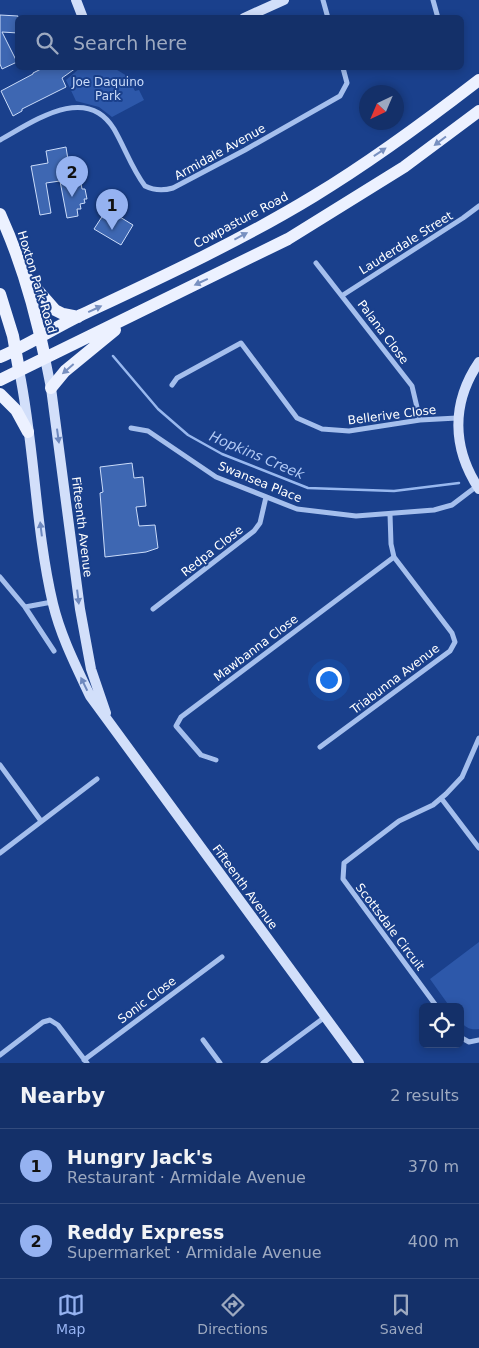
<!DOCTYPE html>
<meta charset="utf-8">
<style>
:root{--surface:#143069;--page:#1d386f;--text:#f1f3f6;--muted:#9da9c0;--line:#334b7d;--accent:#95b2f1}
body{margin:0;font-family:"DejaVu Sans",sans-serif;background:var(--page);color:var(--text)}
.controls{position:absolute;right:15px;bottom:15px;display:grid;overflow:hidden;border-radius:8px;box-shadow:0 2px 8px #0003}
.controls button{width:45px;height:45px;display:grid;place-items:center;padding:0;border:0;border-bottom:1px solid var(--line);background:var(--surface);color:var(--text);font:25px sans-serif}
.compass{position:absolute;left:359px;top:85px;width:45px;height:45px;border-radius:50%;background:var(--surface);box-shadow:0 2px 8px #0003;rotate:224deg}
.you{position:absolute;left:328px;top:679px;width:18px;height:18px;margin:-12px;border:4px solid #fff;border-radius:50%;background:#1a73e8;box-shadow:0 0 0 8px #1a73e833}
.badge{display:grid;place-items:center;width:32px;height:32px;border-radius:50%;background:var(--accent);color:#111;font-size:16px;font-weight:700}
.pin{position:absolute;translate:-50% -41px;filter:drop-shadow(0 1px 2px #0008)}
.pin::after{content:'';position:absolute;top:26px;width:18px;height:15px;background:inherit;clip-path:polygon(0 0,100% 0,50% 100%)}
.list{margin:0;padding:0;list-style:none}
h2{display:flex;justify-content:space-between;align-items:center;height:65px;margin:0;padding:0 20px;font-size:21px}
h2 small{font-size:16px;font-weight:400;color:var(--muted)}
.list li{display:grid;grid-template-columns:32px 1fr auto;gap:15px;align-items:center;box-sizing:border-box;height:75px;padding:0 20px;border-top:1px solid var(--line)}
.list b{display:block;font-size:19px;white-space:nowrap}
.list p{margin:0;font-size:16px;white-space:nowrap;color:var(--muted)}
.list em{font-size:16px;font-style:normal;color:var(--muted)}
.icon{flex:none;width:28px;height:28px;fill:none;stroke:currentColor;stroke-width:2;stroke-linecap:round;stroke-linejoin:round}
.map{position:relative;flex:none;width:479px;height:1063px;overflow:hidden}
.search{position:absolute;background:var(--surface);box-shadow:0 2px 8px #0003;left:15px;right:15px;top:15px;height:55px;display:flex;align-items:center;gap:12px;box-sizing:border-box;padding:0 18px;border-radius:8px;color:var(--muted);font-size:19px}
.sheet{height:215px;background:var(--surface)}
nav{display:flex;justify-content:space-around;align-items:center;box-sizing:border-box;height:70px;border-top:1px solid var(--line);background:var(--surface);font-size:14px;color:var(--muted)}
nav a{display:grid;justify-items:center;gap:2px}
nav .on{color:var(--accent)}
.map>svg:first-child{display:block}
.green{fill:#2d58aa}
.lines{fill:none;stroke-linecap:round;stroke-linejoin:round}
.stream{stroke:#98b8ef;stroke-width:2.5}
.building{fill:#3e67b2;stroke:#cbdcfa}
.street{stroke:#a5bfed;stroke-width:5}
.secondary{stroke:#d2dffa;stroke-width:10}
.primary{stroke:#ecf1ff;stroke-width:12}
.oneway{fill:#7890c0}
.oneway2{fill:#6d88be}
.labels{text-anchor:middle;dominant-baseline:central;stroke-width:4;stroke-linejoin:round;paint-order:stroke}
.park-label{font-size:12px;fill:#cbdcfa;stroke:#1a408c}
.street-label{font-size:12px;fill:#fff;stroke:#1a408c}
.water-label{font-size:14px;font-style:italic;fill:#b1c9f5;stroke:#1a408c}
</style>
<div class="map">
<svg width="479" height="1063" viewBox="0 0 479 1063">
<rect width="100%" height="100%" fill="#1a408c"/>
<path class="green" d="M 80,68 L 114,68 L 127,76 L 135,91 L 139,90 L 144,100 L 112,117 L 99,107 L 76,101 L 66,80 Z
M 479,942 L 479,1029 C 470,1030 466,1028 460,1021 L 460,1007 L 450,1007 L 430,979 Z"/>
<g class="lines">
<path class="stream" d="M 113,356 L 158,409 L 188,435 L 222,454 L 308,488 L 394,491 L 459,483"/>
</g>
<path class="building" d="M 0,15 L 18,16 L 18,33 L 2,32 L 17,62 L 2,69 L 0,64 Z
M 43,68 L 76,68 L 62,78 L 66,87 L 22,109 L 22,111 L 13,116 L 1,91 L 33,74 L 33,73 Z
M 66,147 L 71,179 L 80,177 L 82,189 L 85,189 L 87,199 L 84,199 L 85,203 L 80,204 L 81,209 L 77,209 L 78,216 L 67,218 L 60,181 L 46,183 L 51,213 L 40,215 L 31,166 L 48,163 L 46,151 Z
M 107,209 L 133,225 L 121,245 L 94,229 Z
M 132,463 L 134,478 L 143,477 L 146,506 L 136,507 L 139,526 L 155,525 L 158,548 L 146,552 L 105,557 L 100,493 L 103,492 L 100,467 Z"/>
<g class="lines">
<path class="street" d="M 323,0 L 328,18
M 433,0 L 438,18
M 0,140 C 33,122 86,83 114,129 C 125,148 132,169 145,186 C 155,191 163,191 173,188 L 245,150 L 340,96 L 347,83 L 343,68
M 316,263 L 412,386 L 420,420
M 343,295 L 463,218 L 479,206
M 172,385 L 177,378 L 241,343 L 297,418 L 322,429 L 349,431 L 420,420 L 457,418
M 131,428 L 148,431 L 216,477 L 297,509 L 356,516 L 434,510 L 452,505 L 477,486
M 0,577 L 25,607 L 54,651
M 25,607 L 52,602
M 153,609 L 254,531 L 260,523 L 266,497
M 320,747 L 450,651 L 455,642 L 452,633 L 394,557 L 391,544 L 390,514
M 216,760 L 201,755 L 176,726 L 181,717 L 394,557
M 0,765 L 41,821
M 441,798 L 479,848
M 0,853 L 97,779
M 437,1007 L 343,879 L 344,863 L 399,821 L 433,805 L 446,794 L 462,777 L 479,738
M 460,1037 L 469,1042 L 479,1040
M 203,1040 L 220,1063
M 0,1055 L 43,1022 L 50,1020 L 58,1025 L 87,1063
M 84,1060 L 222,957
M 263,1063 L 325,1017"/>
<path class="secondary" d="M 76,0 L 83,18
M 244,18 L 284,0
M 45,358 L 51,388 L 80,609 L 91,669 L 106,713
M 479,362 C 451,403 452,448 479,489
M 19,370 C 35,447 35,528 53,604 C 61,637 76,666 90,696 L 359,1063"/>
<path class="primary" d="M 0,214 C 21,260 35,309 45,358
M 26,277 L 55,310 L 63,314 L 78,317
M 0,294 L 13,336 L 19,370
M 0,357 C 28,345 54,328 81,315 C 160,278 240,241 314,196 C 372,161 426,121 479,80
M 0,380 L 288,239 L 404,167 L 479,111
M 51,388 L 65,371 L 115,330
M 0,394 L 16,410 L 28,432"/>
</g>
<defs><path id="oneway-solid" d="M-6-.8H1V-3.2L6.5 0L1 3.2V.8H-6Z" transform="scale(1.25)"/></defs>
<g class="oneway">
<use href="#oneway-solid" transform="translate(440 141) rotate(143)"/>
<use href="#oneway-solid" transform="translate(380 152) rotate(-34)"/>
<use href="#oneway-solid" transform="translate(241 236) rotate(-28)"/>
<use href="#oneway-solid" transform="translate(201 282) rotate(155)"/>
<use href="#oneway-solid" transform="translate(95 309) rotate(-25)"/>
<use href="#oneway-solid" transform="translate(68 369) rotate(139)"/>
</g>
<g class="oneway2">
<use href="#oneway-solid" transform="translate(58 436) rotate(82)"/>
<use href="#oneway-solid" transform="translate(41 529) rotate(-97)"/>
<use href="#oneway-solid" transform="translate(78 597) rotate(83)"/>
<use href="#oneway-solid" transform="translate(84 684) rotate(-116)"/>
</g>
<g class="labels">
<g class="park-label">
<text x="108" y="82">Joe Daquino<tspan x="108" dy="14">Park</tspan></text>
</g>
<g class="street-label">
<text transform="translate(220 152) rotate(-29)">Armidale Avenue</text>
<text transform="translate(241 220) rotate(-28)">Cowpasture Road</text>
<text transform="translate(406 243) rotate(-32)">Lauderdale Street</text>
<text transform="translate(37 282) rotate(73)">Hoxton Park Road</text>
<text transform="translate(383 332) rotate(53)">Palana Close</text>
<text transform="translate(392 415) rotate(-7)">Bellerive Close</text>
<text transform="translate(260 482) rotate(22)">Swansea Place</text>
<text transform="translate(82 527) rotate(83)">Fifteenth Avenue</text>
<text transform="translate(212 551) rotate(-38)">Redpa Close</text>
<text transform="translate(256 648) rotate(-37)">Mawbanna Close</text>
<text transform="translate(395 679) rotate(-37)">Triabunna Avenue</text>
<text transform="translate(245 887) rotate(54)">Fifteenth Avenue</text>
<text transform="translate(390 927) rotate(53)">Scottsdale Circuit</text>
<text transform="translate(147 1000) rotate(-37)">Sonic Close</text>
</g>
<g class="water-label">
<text transform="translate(257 455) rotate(23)">Hopkins Creek</text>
</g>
</g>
</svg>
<div class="controls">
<button><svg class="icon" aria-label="locate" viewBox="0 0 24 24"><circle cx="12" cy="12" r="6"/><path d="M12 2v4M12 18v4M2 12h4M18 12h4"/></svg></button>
</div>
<svg class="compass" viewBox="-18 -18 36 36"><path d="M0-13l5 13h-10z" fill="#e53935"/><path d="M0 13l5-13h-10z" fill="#9da9c0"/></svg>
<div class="you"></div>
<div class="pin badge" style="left:112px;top:230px">1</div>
<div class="pin badge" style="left:72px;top:197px">2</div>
<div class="search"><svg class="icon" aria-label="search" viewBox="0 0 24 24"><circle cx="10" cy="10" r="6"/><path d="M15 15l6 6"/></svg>Search here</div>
</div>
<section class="sheet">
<h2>Nearby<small>2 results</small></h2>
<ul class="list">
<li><span class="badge">1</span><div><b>Hungry Jack's</b><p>Restaurant · Armidale Avenue</p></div><em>370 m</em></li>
<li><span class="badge">2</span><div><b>Reddy Express</b><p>Supermarket · Armidale Avenue</p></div><em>400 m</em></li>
</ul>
</section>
<nav>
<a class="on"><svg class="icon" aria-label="map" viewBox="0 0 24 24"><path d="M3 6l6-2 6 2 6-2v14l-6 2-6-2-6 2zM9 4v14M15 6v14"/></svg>Map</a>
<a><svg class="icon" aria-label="directions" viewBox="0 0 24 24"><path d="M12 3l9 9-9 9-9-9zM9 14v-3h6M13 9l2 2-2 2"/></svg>Directions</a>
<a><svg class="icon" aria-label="saved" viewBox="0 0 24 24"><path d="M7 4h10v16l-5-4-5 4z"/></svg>Saved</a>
</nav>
